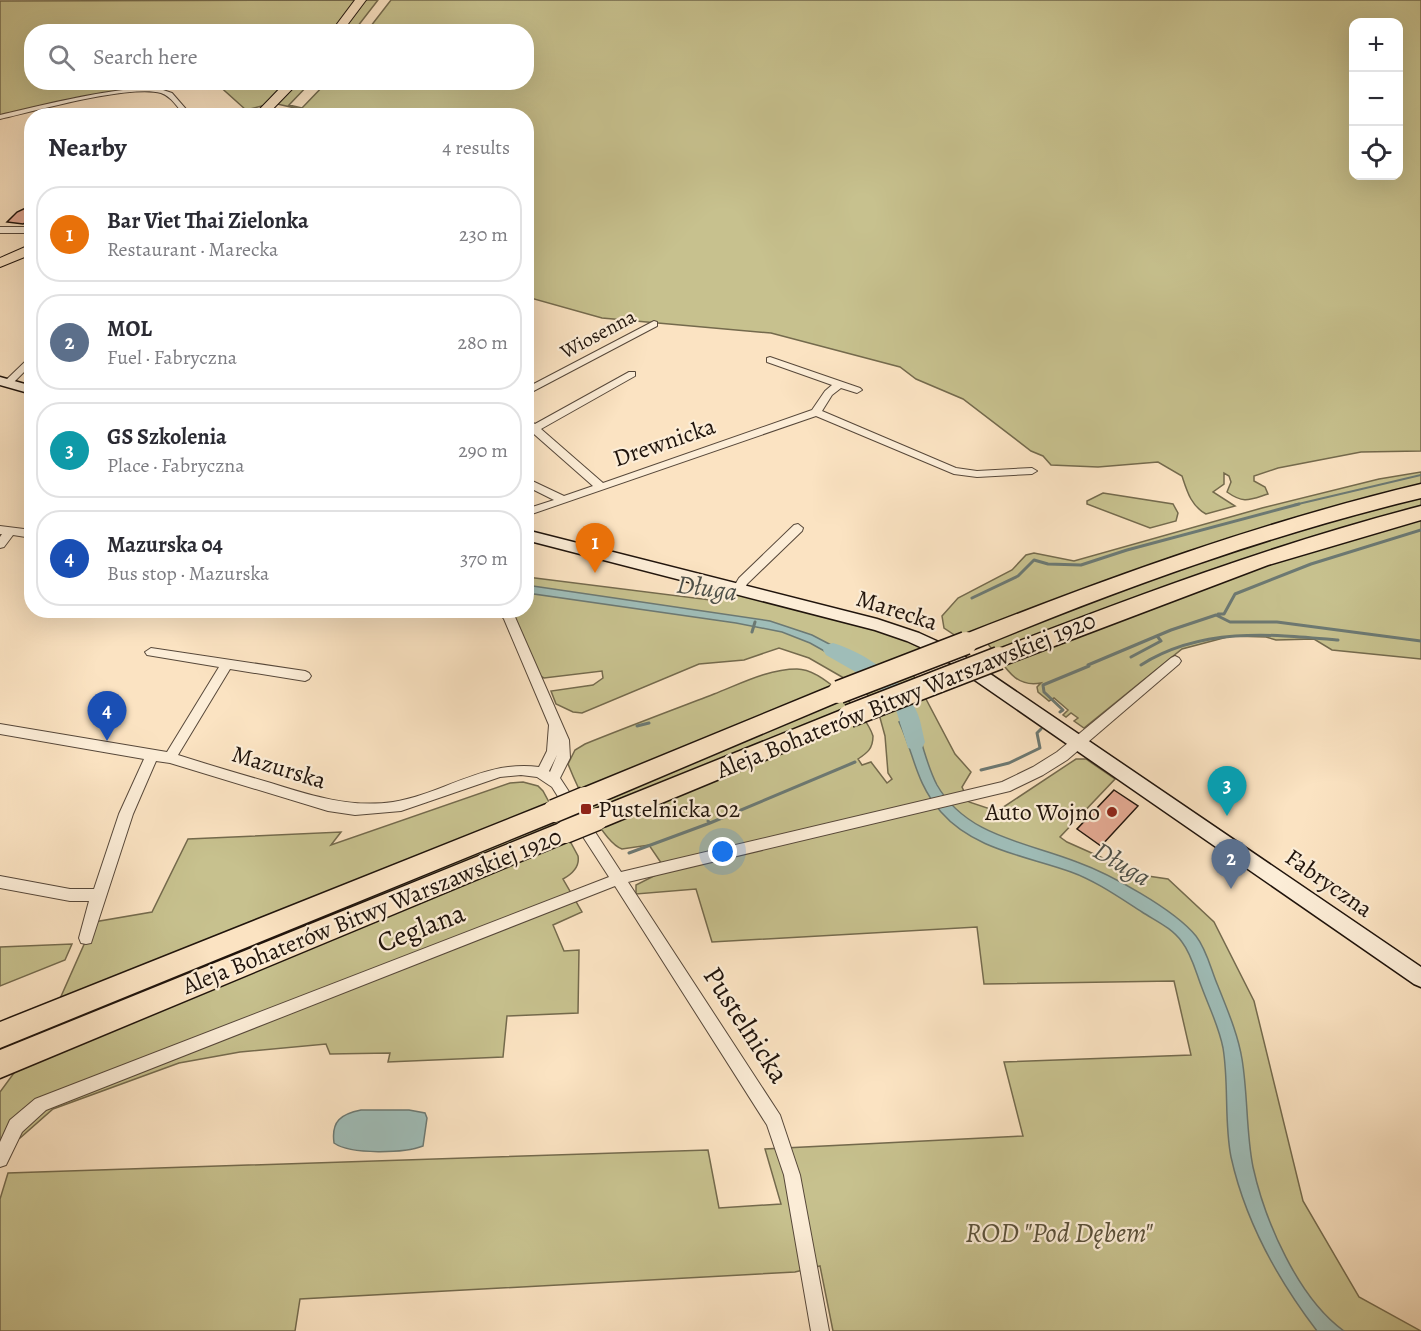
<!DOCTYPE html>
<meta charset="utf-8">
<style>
:root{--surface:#fff;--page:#f7f7f7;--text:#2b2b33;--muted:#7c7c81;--line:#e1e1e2;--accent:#db2777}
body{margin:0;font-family:Alegreya,serif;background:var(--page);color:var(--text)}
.controls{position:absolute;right:18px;top:18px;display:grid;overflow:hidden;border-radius:12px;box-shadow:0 6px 24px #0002}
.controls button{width:54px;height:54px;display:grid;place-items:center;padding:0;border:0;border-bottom:2px solid var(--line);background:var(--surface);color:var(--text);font:30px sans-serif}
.you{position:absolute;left:723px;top:852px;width:21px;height:21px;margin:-15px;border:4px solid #fff;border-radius:50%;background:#1a73e8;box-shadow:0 0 0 9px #1a73e833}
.badge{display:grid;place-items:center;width:39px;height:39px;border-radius:50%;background:var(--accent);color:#fff;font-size:20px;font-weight:700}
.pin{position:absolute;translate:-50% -50px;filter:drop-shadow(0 2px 3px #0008)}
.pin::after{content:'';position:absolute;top:32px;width:21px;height:18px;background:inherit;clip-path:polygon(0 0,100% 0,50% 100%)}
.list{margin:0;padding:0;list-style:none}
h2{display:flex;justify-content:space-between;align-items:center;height:78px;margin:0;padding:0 24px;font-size:26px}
h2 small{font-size:20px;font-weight:400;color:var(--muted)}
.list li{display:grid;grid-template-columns:39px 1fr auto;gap:18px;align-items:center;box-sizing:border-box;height:96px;margin:0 12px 12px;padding:0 12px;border:2px solid var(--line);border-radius:24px}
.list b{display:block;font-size:22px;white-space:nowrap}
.list p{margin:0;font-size:20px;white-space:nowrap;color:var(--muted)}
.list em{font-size:20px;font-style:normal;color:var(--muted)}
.icon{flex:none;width:33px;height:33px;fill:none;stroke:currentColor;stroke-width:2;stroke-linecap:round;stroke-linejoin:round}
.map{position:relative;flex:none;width:1421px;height:1331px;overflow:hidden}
.search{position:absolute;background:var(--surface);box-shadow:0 6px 24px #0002;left:24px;top:24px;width:510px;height:66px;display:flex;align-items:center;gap:15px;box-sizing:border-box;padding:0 21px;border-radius:24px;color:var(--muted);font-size:22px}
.panel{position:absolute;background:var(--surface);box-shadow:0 6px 24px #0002;left:24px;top:108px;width:510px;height:510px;border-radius:24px}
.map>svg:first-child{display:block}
.green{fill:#c7c18e;stroke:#746a4d;stroke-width:1.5;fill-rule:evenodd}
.water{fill:#9fbdb8;stroke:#6c7973;stroke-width:1.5}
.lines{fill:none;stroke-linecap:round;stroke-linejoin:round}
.stream-far1{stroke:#6c7973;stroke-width:2}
.stream{stroke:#6c7973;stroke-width:3}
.river{fill:#9fbdb8;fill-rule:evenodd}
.building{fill:#e6ab95;stroke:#20140c;stroke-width:1.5}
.street-casing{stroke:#57483a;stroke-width:2}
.secondary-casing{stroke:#20140c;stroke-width:3}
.primary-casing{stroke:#20140c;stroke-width:2}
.highway-casing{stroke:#20140c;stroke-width:3}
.street{fill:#fcedd7;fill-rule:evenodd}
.secondary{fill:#fcedd7;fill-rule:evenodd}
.primary{fill:#fbe3c2;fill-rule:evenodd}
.highway{fill:#fbe3c2;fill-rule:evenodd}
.highway-bridge-casing{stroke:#20140c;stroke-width:25;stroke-linecap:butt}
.highway-bridge{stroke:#fbe3c2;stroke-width:22}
.poi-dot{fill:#8f2418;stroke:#fcedd7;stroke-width:2}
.labels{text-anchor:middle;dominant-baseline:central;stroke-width:4.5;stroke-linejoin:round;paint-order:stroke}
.far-street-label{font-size:20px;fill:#20140c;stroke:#fcedd7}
.street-label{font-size:24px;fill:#20140c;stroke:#fcedd7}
.poi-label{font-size:24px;fill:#20140c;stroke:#fcedd7;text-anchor:start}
.water-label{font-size:26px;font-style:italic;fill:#4c4f48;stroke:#fcedd7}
.near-street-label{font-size:28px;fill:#20140c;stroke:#fcedd7}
.near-park-label{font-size:28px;font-style:italic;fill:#5a513a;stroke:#fcedd7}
</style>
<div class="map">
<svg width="1421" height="1331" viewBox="0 0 1421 1331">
<rect width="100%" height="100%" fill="#fbe3c2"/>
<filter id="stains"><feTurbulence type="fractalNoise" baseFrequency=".00333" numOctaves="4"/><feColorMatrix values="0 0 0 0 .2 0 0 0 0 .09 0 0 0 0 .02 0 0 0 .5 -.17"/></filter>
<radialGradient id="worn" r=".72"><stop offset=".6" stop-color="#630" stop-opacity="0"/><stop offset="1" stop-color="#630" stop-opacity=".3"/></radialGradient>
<path class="green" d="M 378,0 L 354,31 L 32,32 L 32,82 L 157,83 L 0,115 L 0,1 Z
M 391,0 L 1421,0 L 1421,451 L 1361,452 L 1278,468 L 1254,476 L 1254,481 L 1265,487 L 1268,494 C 1249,500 1244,504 1227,492 L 1231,482 L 1229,476 L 1224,473 L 1224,484 L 1213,492 L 1235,506 L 1206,514 C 1191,506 1187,491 1182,476 L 1158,462 L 1098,467 L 1051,465 L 1043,456 L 1031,451 L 963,399 L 916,379 L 900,367 L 771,333 L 602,318 L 527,297 L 526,116 L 293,115 L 299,109 L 273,103 L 246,110 L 216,83 L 310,83 L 289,105 L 302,108 L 326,83 L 526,82 L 526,32 L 367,31 ZM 1354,22 L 1398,22 L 1398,176 L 1354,176 Z
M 1421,472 L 1421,659 L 1332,650 L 1314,639 L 1276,640 L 1266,637 L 1231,636 L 1182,649 L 1084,728 L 1074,721 L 1078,718 L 1071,713 L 1066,717 L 1063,715 L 1068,710 L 1054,698 L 1049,701 L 1038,692 L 1037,687 L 1041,683 C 1012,689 1003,661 987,643 L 974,648 L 944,628 L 942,616 L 958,598 L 1012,570 L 1026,555 L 1034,553 L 1074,561 L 1262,508 L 1379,479 Z
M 1103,493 L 1173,504 L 1178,513 L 1176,521 L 1150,528 L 1087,504 L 1087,501 Z
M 527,577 L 718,601 L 723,586 L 928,643 L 907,663 L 955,754 L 971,772 L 962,787 L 969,802 L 1008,815 L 1002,808 L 1076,759 L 1086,759 L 1115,779 L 1060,837 L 1067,842 L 1141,875 L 1168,879 L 1214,922 L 1254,1001 L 1303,1201 L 1359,1297 L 1421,1331 L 833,1331 L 820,1266 L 795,1272 L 300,1299 L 295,1331 L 0,1331 L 0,1199 L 8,1173 L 708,1150 L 719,1208 L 781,1204 L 765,1149 L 1023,1136 L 1004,1062 L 1191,1055 L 1174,981 L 984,984 L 977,927 L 712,942 L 696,889 L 636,894 L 636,885 L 666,870 L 649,845 L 622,849 C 602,842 576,784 568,764 L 575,750 L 585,744 C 627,727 670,711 714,694 C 740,684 768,669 797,669 C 822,669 866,713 873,736 C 873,749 867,753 858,759 L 862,765 L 871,762 L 887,783 L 892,779 L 888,773 L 885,736 L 879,714 L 869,696 L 849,681 L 809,658 L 779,648 L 744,660 L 699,664 L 582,713 L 573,712 L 556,704 L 551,691 L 593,685 L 603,678 L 602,671 L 544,678 L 534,673 L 502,611 L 526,610 Z
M 523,782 L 538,786 L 543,791 L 578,856 C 580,867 572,874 563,879 L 582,912 L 553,925 L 564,951 L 579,950 L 578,1013 L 507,1016 L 503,1057 L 388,1062 L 390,1053 L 330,1054 L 326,1044 L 240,1052 L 179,1063 L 53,1109 L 20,1138 L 0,1140 L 0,1092 L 47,1028 L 94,922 L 152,912 L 188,839 L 341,832 L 331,845 L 510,783 Z
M 72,944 L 65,960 L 0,986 L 0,947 Z"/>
<path class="water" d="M 526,585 L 770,621 L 812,635 L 862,661 L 851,666 L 810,643 L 782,632 L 736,623 L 527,593 Z
M 914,716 C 921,739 926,764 937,785 C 967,837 1027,842 1077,862 C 1110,874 1174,909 1196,936 C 1207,950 1211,970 1218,986 C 1227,1009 1238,1034 1242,1059 C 1248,1095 1246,1132 1253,1167 C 1265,1221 1298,1298 1344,1331 L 1317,1331 C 1278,1280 1245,1220 1231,1157 C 1224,1122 1229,1084 1223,1048 C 1219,1027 1209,1007 1202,988 C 1196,973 1192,955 1182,942 C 1172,928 1156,921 1142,912 C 1120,898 1096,881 1071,872 C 1027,856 974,850 941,812 C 915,782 915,756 899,722 Z
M 361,1110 L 409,1110 L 425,1113 L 427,1118 L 423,1146 C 405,1153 351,1155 334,1143 C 331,1121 341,1114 361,1110 Z"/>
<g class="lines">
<path class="stream-far1" d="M 1294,505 L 1421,475"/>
<path class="stream" d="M 972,598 L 1018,576 L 1034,560 L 1048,564 L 1081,565 L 1127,550 L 1299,504
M 1218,614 L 1224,614 L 1235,594 L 1311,564 L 1421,530
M 752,632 L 755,622
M 1131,657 L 1161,641 L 1157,636
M 1088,665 L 1171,630 L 1216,615 L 1230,622 L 1277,622 L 1421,641
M 1141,665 C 1201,627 1271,634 1338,640
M 1060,712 L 1063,710 L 1044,692 L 1043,685 L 1089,666
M 637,726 L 649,723
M 981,770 L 1009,763 L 1040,748 L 1037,733 L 1041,729
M 710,823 L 855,762
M 629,853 L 710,823 L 708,821"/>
<path class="river" d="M 833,643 C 866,653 902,678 916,710 C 921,720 922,731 925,742 L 922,748 L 915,750 L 908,748 L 896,710 L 886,695 L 868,679 L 826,655 L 823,650 L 826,645 Z"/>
</g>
<path class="building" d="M 32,205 L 32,220 L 23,224 L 7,222 L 17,212 Z
M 1114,790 L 1138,806 L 1101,846 L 1077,829 Z"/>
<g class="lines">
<defs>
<path id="street" d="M 154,87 L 172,93 L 192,116 L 185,116 C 178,108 171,96 161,93 C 130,84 35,111 0,119 L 0,115 C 51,103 102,90 154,87 Z
M 0,227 L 32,227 L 32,233 L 0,233 Z
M 654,321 L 657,322 L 657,326 L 526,395 L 526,388 Z
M 32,355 L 32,364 L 11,385 L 5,385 L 5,381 Z
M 770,357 L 860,388 L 862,390 L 857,393 L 841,388 L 832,395 L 822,411 L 956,468 L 977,471 L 1032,468 L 1037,471 L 1032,474 L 977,477 L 954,474 L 816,416 L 526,516 L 526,509 L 554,500 L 526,486 L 526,478 L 564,496 L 593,486 L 526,427 L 526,418 L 535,424 L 629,372 L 635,372 L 635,376 L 541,429 L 603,483 L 812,410 L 825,391 L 832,385 L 767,362 L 767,358 Z
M 798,524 L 803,528 L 802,531 L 747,584 L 742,593 L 734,593 L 732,590 L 739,578 L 794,525 Z
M 0,526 L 32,530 L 32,538 L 13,535 L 4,547 L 0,548 L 0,537 L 2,534 L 0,534 Z
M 497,610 L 510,610 L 515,617 L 569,740 L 570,758 L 560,778 L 579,807 L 577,811 L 572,812 L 567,811 L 552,787 L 537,777 L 521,775 L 500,777 L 401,811 L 355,815 L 328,811 L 170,763 L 156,761 L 133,814 L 91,943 L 86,944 L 81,943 L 79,938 L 89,901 L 70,901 L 0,888 L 0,876 L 70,889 L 94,889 L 119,814 L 144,759 L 0,734 L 0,724 L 167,752 L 219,667 L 147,655 L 145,652 L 151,648 L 305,671 L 309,673 L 311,676 L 309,679 L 305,681 L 230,669 L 178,755 C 209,765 240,774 271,783 C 312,796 350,808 393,802 C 444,794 483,760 539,767 L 547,751 L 549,725 L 504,619 ZM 557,755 L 550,772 L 549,771 Z
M 1175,656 L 1179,658 L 1181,661 L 1179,664 L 1067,760 L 1043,775 L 1010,791 L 628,882 L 780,1115 L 800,1175 L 829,1331 L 811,1331 L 784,1175 L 767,1125 L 615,886 L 46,1110 L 22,1132 L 6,1165 L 0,1167 L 0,1142 L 10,1120 L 35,1099 L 609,877 L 576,826 L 574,822 L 576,818 L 581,816 L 586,818 L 621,872 L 1002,782 L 1033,767 L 1057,752 L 1171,658 Z"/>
<path id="secondary" d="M 0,377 L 32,386 L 32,394 L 0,385 Z
M 526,530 L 877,619 L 919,633 L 952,648 L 1421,967 L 1421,987 L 1414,984 L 940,656 L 907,641 L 875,630 L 526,540 Z"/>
<path id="primary" d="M 355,0 L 366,0 L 342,32 L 331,32 Z
M 286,82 L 299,82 L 266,116 L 253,116 Z
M 32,244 L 32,254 L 0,267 L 0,258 Z"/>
<path id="highway" d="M 1421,484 L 1421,498 C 1267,535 1120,589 974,649 L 966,651 L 958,649 L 955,643 L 958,637 C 1110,577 1262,522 1421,484 Z
M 1421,506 L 1421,520 L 1268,565 L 1007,664 L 999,666 L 991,664 L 988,658 L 991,652 C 1133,597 1274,544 1421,506 Z
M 839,683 L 847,686 L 850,692 L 847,698 L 594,805 L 585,808 L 576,805 L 573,798 L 576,791 Z
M 849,707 L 857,710 L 861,716 L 857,722 L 606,826 L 597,829 L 588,826 L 585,819 L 588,812 Z
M 554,801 L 563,804 L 566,811 L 563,818 L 0,1048 L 0,1022 Z
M 565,821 L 574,825 L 578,832 L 574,839 L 0,1078 L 0,1050 Z"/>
</defs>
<use href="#street" class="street-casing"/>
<use href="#secondary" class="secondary-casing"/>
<use href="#primary" class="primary-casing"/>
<use href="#highway" class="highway-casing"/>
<use href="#street" class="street"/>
<use href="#secondary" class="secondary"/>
<use href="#primary" class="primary"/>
<use href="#highway" class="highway"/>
<defs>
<path id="highway-bridge" d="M 839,692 L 966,643
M 849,716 L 999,658
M 554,811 L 585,798
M 565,832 L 597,819"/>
</defs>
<use href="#highway-bridge" class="highway-bridge-casing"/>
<use href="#highway-bridge" class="highway-bridge"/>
</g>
<g class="poi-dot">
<rect x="580" y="803" width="12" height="12" rx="3"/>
<circle cx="1112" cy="812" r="6"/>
</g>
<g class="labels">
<g class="far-street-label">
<text transform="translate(598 334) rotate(-28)">Wiosenna</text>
</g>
<g class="street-label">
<text transform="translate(664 442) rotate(-19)">Drewnicka</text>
<text transform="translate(897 610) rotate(18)">Marecka</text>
<text transform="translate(906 695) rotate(-22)">Aleja Bohaterów Bitwy Warszawskiej 1920</text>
<text transform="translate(279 767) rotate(17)">Mazurska</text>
<text transform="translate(1329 883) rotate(35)">Fabryczna</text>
<text transform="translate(372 911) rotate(-22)">Aleja Bohaterów Bitwy Warszawskiej 1920</text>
</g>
<g class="poi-label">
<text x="598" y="809">Pustelnicka 02</text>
<text x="1100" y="812" text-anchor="end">Auto Wojno</text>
</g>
<g class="water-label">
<text transform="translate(707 588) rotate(8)">Długa</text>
<text transform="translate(1122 864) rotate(31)">Długa</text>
</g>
<g class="near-street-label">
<text transform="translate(421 928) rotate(-21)">Ceglana</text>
<text transform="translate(746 1025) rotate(57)">Pustelnicka</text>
</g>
<g class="near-park-label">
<text x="1059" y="1233">ROD "Pod Dębem"</text>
</g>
</g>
<rect width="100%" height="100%" filter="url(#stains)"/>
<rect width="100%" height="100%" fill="url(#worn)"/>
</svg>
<div class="controls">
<button>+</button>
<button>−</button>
<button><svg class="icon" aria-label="locate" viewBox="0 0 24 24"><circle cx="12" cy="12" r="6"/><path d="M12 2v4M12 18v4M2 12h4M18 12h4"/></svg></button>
</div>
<div class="you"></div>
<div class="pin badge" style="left:595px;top:573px;background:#e8710a">1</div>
<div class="pin badge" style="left:1231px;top:889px;background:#5c6f8a">2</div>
<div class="pin badge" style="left:1227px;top:816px;background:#0f9aa8">3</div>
<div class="pin badge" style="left:107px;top:741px;background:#1a4fb4">4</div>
<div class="search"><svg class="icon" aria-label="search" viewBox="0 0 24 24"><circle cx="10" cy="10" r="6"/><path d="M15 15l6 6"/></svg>Search here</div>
<section class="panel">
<h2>Nearby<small>4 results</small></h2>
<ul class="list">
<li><span class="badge" style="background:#e8710a">1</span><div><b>Bar Viet Thai Zielonka</b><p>Restaurant · Marecka</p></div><em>230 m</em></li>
<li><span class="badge" style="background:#5c6f8a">2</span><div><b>MOL</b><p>Fuel · Fabryczna</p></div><em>280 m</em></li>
<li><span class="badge" style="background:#0f9aa8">3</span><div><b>GS Szkolenia</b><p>Place · Fabryczna</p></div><em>290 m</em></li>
<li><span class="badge" style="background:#1a4fb4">4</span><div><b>Mazurska 04</b><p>Bus stop · Mazurska</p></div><em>370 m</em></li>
</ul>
</section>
</div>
